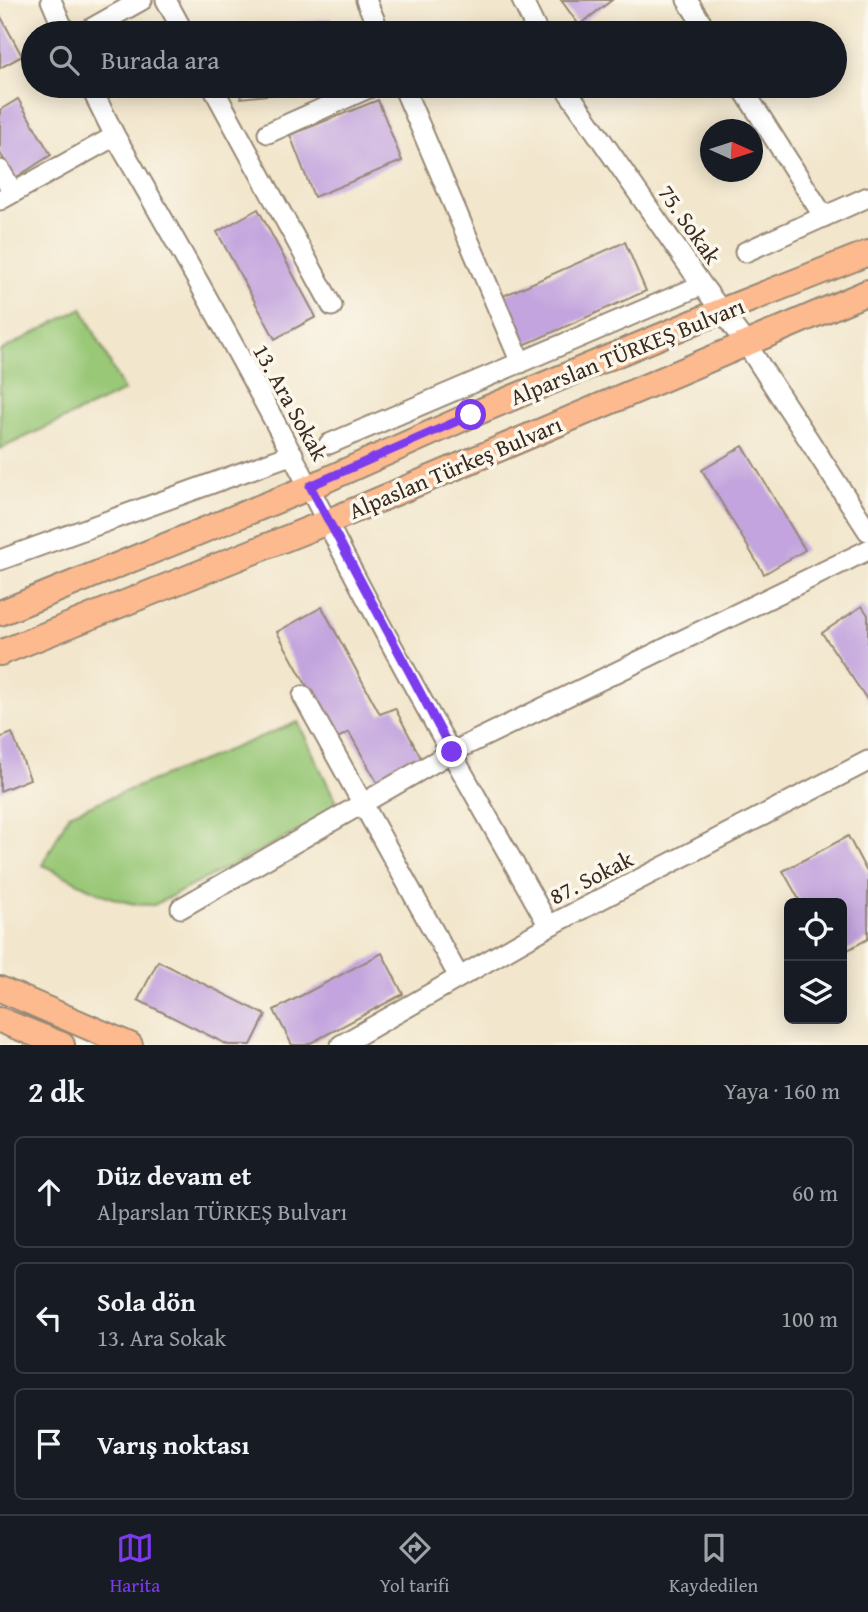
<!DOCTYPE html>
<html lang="tr">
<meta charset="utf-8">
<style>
:root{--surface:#171b24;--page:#242831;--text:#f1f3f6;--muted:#9ea1a6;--line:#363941;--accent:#7c3aed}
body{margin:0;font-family:"Gentium Book Plus",serif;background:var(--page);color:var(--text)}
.controls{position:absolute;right:21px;bottom:21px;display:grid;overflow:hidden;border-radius:10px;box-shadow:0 4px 18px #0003}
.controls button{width:63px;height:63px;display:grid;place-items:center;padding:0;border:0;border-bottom:2px solid var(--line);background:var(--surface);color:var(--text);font:35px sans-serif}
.compass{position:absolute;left:700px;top:119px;width:63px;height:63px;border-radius:50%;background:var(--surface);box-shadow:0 4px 18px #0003;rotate:93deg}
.stop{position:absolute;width:21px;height:21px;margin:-16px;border:5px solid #7c3aed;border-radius:50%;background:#fff}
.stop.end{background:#7c3aed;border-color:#fff;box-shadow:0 2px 7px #0008}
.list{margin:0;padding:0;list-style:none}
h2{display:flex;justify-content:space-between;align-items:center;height:91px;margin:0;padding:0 28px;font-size:30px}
h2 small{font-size:23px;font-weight:400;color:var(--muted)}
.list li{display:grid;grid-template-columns:46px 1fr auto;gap:21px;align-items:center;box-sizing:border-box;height:112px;margin:0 14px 14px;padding:0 14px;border:2px solid var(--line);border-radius:10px}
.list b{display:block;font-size:26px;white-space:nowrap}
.list p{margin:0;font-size:23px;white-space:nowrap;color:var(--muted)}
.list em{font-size:23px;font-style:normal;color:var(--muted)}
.icon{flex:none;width:38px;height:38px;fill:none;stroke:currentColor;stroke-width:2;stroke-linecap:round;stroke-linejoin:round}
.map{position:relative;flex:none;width:868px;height:1045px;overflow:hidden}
.search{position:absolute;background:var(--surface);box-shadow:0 4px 18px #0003;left:21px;right:21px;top:21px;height:77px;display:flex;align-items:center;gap:18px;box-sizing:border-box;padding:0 24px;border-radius:38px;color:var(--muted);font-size:26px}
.sheet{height:469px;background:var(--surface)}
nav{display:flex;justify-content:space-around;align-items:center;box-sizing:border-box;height:98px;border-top:2px solid var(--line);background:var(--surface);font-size:19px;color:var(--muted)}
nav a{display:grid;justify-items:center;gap:4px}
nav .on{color:var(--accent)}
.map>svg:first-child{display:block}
.green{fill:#99c877;stroke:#6a794a;stroke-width:2}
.building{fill:#c3a4de}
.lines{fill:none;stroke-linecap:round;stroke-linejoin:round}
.minor-casing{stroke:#968875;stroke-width:23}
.major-casing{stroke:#968875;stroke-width:28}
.minor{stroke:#fff;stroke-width:19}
.major{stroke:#fcba8e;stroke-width:24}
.route{stroke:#7c3aed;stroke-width:9}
.labels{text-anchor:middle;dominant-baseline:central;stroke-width:7;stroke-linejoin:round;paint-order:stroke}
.street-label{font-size:23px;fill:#3b2a1e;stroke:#fbf7ec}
</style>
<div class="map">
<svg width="868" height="1045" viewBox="0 0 868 1045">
<rect width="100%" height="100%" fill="#fbf7ec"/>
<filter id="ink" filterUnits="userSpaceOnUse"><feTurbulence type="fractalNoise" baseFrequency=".0143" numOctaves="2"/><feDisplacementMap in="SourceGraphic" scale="14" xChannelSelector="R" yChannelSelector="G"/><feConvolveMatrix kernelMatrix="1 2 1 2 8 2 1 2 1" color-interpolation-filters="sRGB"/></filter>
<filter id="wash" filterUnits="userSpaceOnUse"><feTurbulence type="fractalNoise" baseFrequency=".00686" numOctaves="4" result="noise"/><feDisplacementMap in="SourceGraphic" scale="28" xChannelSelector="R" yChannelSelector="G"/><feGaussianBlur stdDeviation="1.57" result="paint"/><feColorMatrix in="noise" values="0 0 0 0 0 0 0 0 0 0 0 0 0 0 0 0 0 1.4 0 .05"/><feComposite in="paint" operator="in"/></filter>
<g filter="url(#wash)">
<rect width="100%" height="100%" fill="#f2e6cc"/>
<path class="green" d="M 82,308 L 124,391 L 0,449 L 0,351 Z
M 298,722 L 340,810 L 154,905 C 115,907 77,881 43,865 L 69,814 Z"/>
<g id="blocks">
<path class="building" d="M 561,0 L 612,0 L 579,25 Z
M 0,15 L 22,56 L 0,68 Z
M 332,18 L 334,33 L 234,33 L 233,30 Z
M 240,86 L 331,86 L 331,87 L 241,98 Z
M 18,99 L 51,155 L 15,178 L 0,153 L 0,110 Z
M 378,100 L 402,161 L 314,197 L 290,135 Z
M 258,209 L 316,317 L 275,339 L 217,232 Z
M 625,242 L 646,291 L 524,345 L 503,296 Z
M 743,446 L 805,550 L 764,574 L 702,470 Z
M 862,606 L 868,615 L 868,701 L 822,633 Z
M 322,607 L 380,714 L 395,708 L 423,762 L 379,786 L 349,732 L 336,739 L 277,632 Z
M 12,733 L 30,779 L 0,791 L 0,738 Z
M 848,836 L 868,874 L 868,939 L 842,953 L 842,903 L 801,903 L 783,871 Z
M 382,953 L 403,994 L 307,1045 L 292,1045 L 274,1010 Z
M 158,961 L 266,1015 L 251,1045 L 228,1045 L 138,1000 Z"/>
</g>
</g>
<g filter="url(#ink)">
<use href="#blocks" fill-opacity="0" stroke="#968875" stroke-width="2"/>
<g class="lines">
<defs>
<path id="minor" d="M 51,0 L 65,33
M 166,0 L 184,33
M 366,0 L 380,33
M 522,0 L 538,33
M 687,0 L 708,33
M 83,33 L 142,0
M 90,86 L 115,136 C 189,263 260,391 327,522 C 396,659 474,792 549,926
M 212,86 L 332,306
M 403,86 L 521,363
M 564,86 L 702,285 L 747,345 L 868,531
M 741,86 L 824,217
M 268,133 L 373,86
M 0,170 L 13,192
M 0,200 L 115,136
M 745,252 L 868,197
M 329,444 L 702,285
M 0,560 L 293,454
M 303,696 L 459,977
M 181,908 L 452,752 L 868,550
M 341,1045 L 549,926 L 868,761"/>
<path id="major" d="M 0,613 L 310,487 L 471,415 L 721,311 L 868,253
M 0,653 L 327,522 L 868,292
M 0,989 L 130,1045
M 0,1020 L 62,1045"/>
</defs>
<use href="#minor" class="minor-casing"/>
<use href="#major" class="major-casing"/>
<use href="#minor" class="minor"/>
<use href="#major" class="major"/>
</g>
</g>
<g class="lines" filter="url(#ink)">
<path class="route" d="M 452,752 L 310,486 L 471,415"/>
</g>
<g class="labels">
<g class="street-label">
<text transform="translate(690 224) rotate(55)">75. Sokak</text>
<text transform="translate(627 351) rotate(-22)">Alparslan TÜRKEŞ Bulvarı</text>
<text transform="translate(291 402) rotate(61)">13. Ara Sokak</text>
<text transform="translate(455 467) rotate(-23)">Alpaslan Türkeş Bulvarı</text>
<text transform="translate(591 877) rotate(-27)">87. Sokak</text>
</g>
</g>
</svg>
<div class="controls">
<button><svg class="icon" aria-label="locate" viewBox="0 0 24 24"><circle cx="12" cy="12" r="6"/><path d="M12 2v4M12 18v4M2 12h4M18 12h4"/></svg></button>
<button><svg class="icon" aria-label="layers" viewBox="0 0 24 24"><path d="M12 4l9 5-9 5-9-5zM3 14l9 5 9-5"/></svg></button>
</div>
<svg class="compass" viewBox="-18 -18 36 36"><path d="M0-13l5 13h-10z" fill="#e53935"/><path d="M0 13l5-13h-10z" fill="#9ea1a6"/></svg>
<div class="stop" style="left:471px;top:415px"></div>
<div class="stop end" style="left:452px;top:752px"></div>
<div class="search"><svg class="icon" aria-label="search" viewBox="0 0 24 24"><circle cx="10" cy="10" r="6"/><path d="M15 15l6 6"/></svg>Burada ara</div>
</div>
<section class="sheet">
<h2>2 dk<small>Yaya · 160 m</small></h2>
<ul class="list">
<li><svg class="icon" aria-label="ahead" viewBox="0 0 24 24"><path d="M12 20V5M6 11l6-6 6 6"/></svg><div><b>Düz devam et</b><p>Alparslan TÜRKEŞ Bulvarı</p></div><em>60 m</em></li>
<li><svg class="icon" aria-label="left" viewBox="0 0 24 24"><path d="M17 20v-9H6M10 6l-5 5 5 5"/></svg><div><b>Sola dön</b><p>13. Ara Sokak</p></div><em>100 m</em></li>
<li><svg class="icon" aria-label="arrive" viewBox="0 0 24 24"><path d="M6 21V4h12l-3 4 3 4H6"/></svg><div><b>Varış noktası</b></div></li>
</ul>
</section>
<nav>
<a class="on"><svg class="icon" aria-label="map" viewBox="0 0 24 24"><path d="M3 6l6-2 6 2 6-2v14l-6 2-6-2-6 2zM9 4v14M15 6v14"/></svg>Harita</a>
<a><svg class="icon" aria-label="directions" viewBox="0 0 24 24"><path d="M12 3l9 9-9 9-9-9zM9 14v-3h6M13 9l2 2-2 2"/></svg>Yol tarifi</a>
<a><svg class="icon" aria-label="saved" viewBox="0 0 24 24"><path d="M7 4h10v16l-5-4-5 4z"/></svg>Kaydedilen</a>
</nav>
